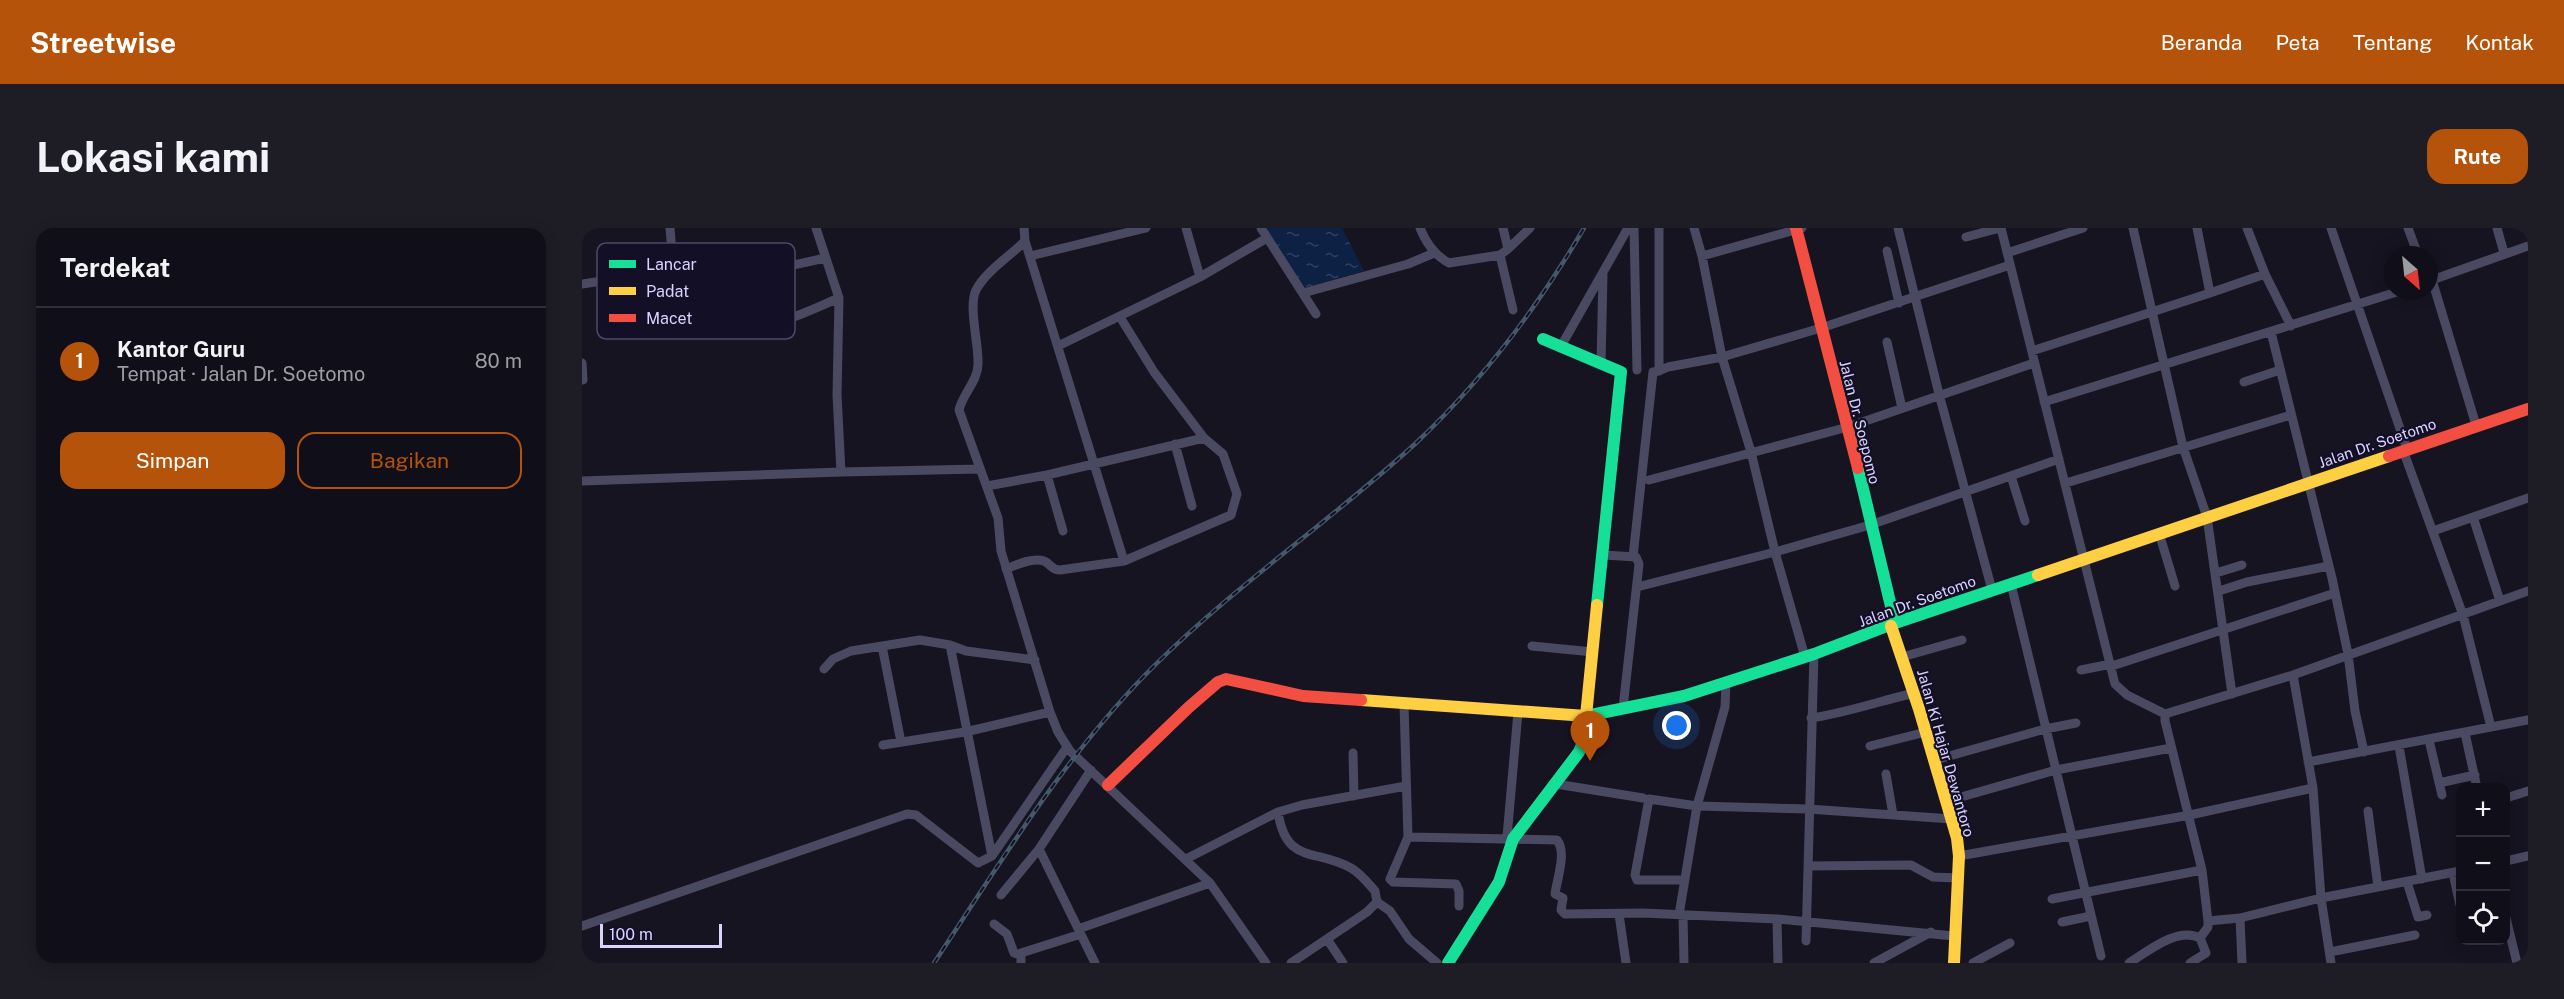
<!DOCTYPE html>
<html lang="id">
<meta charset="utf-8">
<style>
:root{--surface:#100f19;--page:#1e1d26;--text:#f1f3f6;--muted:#9c9ca2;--line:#302f38;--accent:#b45309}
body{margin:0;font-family:"Public Sans",sans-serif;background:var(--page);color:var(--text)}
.controls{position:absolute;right:18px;bottom:18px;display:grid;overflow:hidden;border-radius:12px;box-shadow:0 3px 15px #0003}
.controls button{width:54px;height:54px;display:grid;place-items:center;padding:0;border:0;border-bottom:2px solid var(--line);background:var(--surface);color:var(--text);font:30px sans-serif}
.compass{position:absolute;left:1802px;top:18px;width:54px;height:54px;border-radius:50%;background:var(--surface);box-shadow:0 3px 15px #0003;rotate:153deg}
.scale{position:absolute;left:18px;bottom:15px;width:122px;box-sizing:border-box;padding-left:6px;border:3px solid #d9d4ff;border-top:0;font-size:16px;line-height:21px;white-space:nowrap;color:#d9d4ff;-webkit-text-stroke:4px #130f26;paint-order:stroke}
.you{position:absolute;left:1095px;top:498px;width:21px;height:21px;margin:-15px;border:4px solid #fff;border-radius:50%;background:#1a73e8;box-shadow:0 0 0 9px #1a73e833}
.badge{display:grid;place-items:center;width:39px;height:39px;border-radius:50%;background:var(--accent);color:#fff;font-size:20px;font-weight:700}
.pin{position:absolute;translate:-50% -50px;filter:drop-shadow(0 2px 3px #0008)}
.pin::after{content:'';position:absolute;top:32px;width:21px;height:18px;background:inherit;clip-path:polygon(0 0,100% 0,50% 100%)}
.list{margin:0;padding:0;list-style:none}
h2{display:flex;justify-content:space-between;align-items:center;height:78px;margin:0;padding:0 24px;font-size:26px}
h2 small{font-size:20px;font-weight:400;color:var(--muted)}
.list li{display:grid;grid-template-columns:39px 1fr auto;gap:18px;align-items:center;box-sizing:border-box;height:108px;padding:0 24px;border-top:2px solid var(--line)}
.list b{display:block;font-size:22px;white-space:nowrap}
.list p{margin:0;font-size:20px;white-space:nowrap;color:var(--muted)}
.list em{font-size:20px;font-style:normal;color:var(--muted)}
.actions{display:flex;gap:12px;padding:18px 24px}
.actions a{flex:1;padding:14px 0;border:2px solid var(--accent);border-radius:18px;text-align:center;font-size:21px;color:var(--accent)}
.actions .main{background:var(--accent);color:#fff}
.icon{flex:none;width:33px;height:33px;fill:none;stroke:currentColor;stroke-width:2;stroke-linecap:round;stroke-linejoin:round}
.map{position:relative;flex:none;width:1946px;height:735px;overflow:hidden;border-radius:18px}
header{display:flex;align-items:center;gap:36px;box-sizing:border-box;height:84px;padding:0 30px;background:var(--accent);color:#fff}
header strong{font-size:28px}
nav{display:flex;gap:33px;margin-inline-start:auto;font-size:21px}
.intro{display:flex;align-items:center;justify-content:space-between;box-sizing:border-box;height:144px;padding:0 36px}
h1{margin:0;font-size:42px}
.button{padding:15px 27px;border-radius:18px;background:var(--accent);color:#fff;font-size:21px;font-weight:700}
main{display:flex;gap:36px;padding:0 36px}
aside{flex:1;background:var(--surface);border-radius:18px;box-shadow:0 3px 15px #0003}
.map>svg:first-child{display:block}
.water{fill:url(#water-ripples)}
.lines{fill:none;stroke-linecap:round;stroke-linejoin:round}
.street{stroke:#4a4962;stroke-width:9}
.fast{stroke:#16e098;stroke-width:12}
.slow{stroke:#ffcf43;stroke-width:12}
.jam{stroke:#f24e42;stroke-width:12}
.rail-casing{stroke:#43596b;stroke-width:4.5}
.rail{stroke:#130f26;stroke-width:2;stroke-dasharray:7;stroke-linecap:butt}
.labels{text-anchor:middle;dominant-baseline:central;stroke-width:4.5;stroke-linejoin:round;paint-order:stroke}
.street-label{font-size:15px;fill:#d9d4ff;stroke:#130f26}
.key{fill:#130f26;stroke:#4e4a67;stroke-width:1.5}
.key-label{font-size:16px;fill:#d9d4ff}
</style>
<header>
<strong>Streetwise</strong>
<nav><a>Beranda</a><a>Peta</a><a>Tentang</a><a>Kontak</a></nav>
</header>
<div class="intro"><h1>Lokasi kami</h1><a class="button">Rute</a></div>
<main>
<aside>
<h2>Terdekat<small></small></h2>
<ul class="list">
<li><span class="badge">1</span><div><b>Kantor Guru</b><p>Tempat · Jalan Dr. Soetomo</p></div><em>80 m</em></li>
</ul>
<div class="actions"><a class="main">Simpan</a><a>Bagikan</a></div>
</aside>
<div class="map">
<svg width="1946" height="735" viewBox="0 0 1946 735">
<defs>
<pattern id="water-ripples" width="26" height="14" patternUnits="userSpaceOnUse" patternTransform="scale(1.5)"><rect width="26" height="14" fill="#0d2144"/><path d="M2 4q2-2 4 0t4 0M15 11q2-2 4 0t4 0" fill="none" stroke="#304060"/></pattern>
</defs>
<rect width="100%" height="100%" fill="#161421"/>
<path class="water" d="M 681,0 L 760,0 L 782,43 L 719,61 Z"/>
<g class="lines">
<path class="street" d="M 234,0 L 257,70 L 255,167 L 259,244 L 398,241
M 442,0 L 443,13 C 428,28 404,43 394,62 C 386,79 397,116 396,136 C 396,153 381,165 377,182 L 416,290 L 419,323 L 468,484 L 476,504 L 488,523 L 628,655 L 684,735
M 604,0 L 618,49
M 679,0 L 734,86
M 838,0 C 844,15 852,27 867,35 L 918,27
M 921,0 L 926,21 L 918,27 L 931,82
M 1052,0 L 1055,142
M 1112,0 L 1120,28 L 1140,129 L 1169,224 L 1193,324 L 1223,429
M 1316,0 L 1357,166 L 1410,362
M 1419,0 L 1533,456 L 1545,467 L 1583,486
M 1551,0 L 1601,219 L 1625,289 L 1650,466
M 1665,0 L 1683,46 L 1709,98
M 1749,0 L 1825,221
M 1826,0 L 1836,27
M 1915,0 L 1922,25
M 1384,9 L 1418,0
M 443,13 L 542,333
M 926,21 L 948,0
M 1305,23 L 1317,75
M 1425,25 L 1501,0
M 448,28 L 564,0
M 1120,28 L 1220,0
M 86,43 C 94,56 118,89 130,96 C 161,116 227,83 257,70
M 1850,52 L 1894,197
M 1847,53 L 1946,18
M 0,56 L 86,43 L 91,36 L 88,0
M 99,62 L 243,30
M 721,65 L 826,36 L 852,25
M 1628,65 L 1683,46
M 538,89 L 572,144 L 622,210
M 1689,104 L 1750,350 L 1766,426 L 1773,483 L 1782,524
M 1305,114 L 1320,180
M 476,118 L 618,49 L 685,10
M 978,120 L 1046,0
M 1450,123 L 1628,65 L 1615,0
M 0,135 L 1,152
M 1019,136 L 1021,46
M 1077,143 L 1086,139 L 1140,129 L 1239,100 L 1428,37
M 1662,154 L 1698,142
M 1462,174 L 1818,63
M 593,216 L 610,278
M 1821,222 L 1881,387 L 1909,499
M 465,247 L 481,303
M 1429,248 L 1443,293
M 1067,252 L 1266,199 L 1452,135
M 0,253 L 259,244
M 1484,255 L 1709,187
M 405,258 L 465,247 L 622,210 L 641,226 L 655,266 L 649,287 L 542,333 L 478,342 C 469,342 469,336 462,333 C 451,329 434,337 424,341
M 1891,289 L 1918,373
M 1851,303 L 1946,270
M 1577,305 L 1593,358
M 1022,327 L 1054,329 L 1057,336 L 1041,480
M 1051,329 L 1071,144 L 1077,143 L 1077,0
M 1634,345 L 1660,337
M 1429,356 L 1519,728
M 1055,359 L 1193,324 L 1288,297 L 1477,231
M 1637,363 L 1665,354 L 1747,338
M 368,417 L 410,628
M 300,418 L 319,514
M 950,418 L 1011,424
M 1320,429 L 1380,412
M 1530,438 L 1753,365
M 242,441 L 251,431 L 269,423 L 338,412 L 368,417 L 384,423 L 453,432
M 1499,442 L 1529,436
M 1711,447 L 1731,560 L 1739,670 L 1749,735
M 822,476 L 826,609 L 808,651 L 811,654 L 874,656 L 877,663 L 877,678
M 1229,490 C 1264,485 1298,473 1332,465
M 1883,505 L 1895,560
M 1847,512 L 1860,567
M 301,517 L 383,504 L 468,484
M 1288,518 L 1344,504
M 1817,518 L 1840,651
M 771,525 L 772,568
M 1353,532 L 1463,501 L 1494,495
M 1726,534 L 1946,492
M 1304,546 L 1311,587
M 1857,555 L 1893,547
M 974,556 L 1061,570
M 1924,570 L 1946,563
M 1365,573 L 1474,542 L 1589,520
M 1786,583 L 1796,659
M 696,584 C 704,637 733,620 769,640 C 778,645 786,655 793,663 L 795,674 L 785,684 L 709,735
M 826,609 L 975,612 C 985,624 975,651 973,666 L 981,670 L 979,682 L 983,686 L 1061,685 L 1195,691 L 1372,708
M 925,609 L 936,484
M 457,621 L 513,735
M 1377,628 L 1608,587 L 1731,560
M 604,631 L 696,584 L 720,577 L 824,558
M 1924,633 L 1946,628
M 1226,638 L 1329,637 L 1351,649 L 1376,650
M 1871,645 L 1878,677
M 1101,652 L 1055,652 L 1053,647 L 1067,571 L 1115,578 L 1226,581 L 1370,591
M 1825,654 L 1836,689 L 1845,687
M 419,667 L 457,621 L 509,542
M 1470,671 L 1620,642
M 795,674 L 808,683 L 827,711 L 855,735
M 1037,686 L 1044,735
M 1097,687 L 1115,578 L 1143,479 L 1144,454
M 1101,687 L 1102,735
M 1658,690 L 1660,735
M 1924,690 L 1935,735
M 1195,691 L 1196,735
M 1626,693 L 1658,690 L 1739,670 L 1878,643
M 1480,694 L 1509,688
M 412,696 L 425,706 L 432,725 L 438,727
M 0,698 L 325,586 L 334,587 L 396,635 L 410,628 L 485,519
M 496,701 L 628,655
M 745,711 L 761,735
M 1224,713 L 1232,426
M 1748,724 L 1833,707
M 439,735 L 439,725 L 499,706
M 1292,735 L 1349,704
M 1391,735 L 1428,715
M 1547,735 C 1565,724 1596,698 1618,710
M 1608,735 L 1624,725 L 1618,710 L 1626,699 L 1626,693 L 1620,642 L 1583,493 L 1583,486 L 1711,447 L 1946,363"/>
<path class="fast" d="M 961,111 L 1039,144 L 1015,377
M 1276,240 L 1313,395
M 866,735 L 917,654 L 931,611 L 997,524 L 1001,514 L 1004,488 L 1102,468 L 1232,426 L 1313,395 L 1456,347"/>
<path class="slow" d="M 1456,347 L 1807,228
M 1309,398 L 1337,481 L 1375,610 L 1377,628 L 1372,735
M 779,472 L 1004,488 L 1015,377"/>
<path class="jam" d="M 1214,0 L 1276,240
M 1807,228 L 1946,181
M 526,557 L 606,480 L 636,454 L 644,451 L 721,468 L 779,472"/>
<defs>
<path id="rail" d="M 352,735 C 420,632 485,524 573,437 C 655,356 750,292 834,215 C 901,152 956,79 1002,0"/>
</defs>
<use href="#rail" class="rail-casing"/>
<use href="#rail" class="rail"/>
</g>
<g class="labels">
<g class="street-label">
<text transform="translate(1278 194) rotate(76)">Jalan Dr. Soepomo</text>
<text transform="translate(1795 215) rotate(-19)">Jalan Dr. Soetomo</text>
<text transform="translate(1335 373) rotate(-20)">Jalan Dr. Soetomo</text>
<text transform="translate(1364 525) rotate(74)">Jalan Ki Hajar Dewantoro</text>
</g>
</g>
<rect x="15" y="15" width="198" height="96" rx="9" class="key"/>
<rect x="27" y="32" width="27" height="8" fill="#16e098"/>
<rect x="27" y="59" width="27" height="8" fill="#ffcf43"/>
<rect x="27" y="86" width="27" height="8" fill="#f24e42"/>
<g class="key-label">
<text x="64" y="42">Lancar</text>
<text x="64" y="69">Padat</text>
<text x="64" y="96">Macet</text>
</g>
</svg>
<div class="controls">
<button>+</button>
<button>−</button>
<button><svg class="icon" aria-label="locate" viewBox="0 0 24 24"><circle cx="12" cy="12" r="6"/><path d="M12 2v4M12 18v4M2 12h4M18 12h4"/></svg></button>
</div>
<svg class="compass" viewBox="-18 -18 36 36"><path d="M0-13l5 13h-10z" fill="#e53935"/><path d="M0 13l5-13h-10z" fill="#9c9ca2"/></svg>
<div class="scale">100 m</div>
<div class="you"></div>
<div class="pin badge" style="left:1008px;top:533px">1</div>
</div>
</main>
